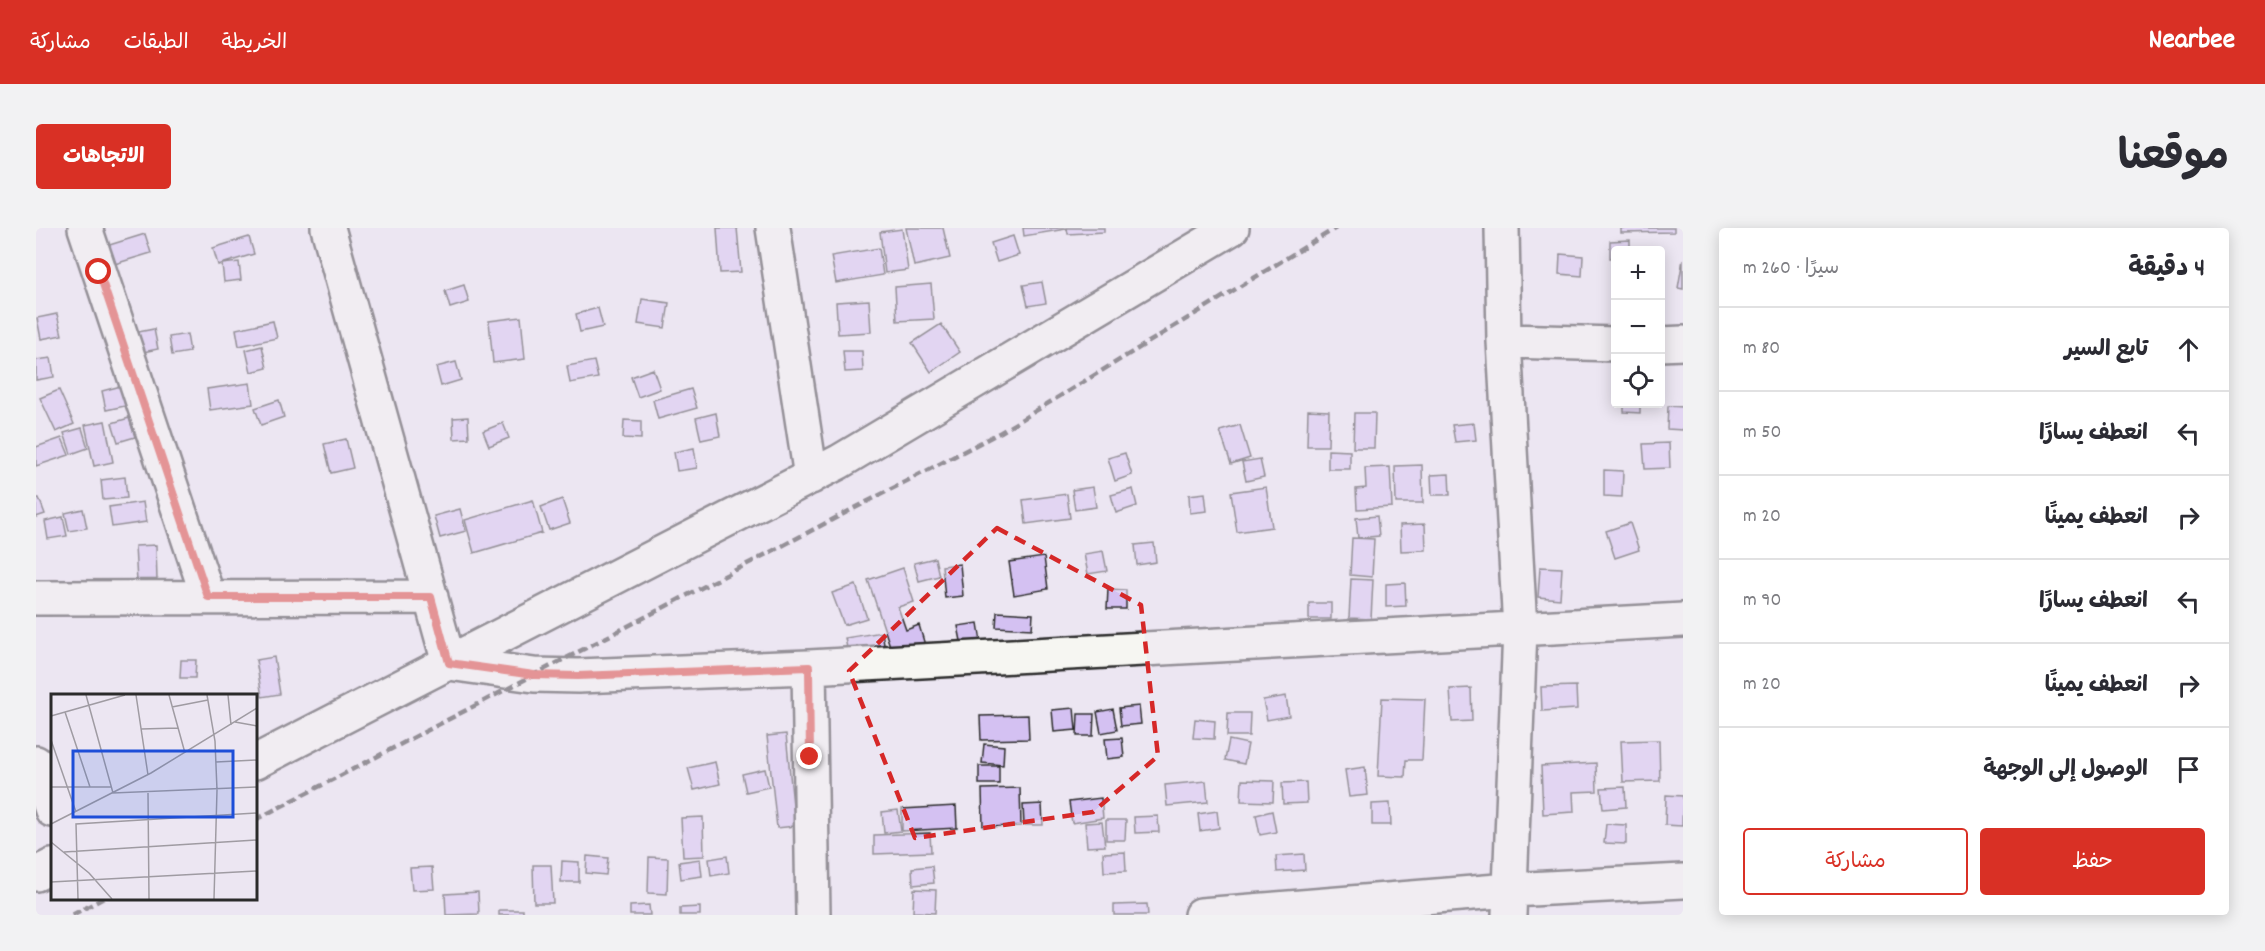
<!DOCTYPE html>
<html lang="ar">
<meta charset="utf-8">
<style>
:root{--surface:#fff;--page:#f2f2f3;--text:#2b2b33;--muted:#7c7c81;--line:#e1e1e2;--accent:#d93025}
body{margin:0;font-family:Dekko,"Playpen Sans Arabic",sans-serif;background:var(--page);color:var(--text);direction:rtl}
.controls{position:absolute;right:18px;top:18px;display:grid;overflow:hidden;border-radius:6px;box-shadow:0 3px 15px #0003}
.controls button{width:54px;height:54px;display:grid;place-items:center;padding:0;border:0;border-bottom:2px solid var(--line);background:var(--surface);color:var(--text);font:30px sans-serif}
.stop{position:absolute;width:18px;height:18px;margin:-14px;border:4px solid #d93025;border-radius:50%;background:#fff}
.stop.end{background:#d93025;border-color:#fff;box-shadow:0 2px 6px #0008}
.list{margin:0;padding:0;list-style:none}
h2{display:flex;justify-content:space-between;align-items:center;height:78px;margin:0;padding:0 24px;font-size:26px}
h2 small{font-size:20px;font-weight:400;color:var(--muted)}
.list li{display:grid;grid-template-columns:39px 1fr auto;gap:18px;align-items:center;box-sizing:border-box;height:84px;padding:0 24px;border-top:2px solid var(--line)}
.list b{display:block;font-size:22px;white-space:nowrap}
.list em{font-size:20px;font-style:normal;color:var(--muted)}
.actions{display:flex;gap:12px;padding:18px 24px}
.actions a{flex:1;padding:14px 0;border:2px solid var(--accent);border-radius:6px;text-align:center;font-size:21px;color:var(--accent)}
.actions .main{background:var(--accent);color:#fff}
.icon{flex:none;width:33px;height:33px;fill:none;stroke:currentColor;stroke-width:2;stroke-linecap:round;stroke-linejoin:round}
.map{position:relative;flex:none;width:1647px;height:687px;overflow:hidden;direction:ltr;border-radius:6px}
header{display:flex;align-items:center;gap:36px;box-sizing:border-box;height:84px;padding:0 30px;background:var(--accent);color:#fff}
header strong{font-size:28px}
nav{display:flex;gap:33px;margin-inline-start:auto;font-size:21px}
.intro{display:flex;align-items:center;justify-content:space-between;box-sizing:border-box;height:144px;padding:0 36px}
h1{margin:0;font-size:42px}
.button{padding:15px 27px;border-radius:6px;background:var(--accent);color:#fff;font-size:21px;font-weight:700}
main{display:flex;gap:36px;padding:0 36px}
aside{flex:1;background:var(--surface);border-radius:6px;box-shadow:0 3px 15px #0003}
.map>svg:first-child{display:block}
.building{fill:#d4c1f2;stroke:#2b2b2b;stroke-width:1.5}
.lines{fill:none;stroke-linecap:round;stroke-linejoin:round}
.minor-casing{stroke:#2b2b2b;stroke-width:38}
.minor{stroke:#f6f6f2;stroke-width:33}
.rail{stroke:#2b2b2b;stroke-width:4.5;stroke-dasharray:9 4.5;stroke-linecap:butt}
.route{stroke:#d93025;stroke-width:8}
.marked{fill:none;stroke:#d62828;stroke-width:4.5;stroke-dasharray:12 8;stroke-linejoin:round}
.inset-road{fill:none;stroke:#9f9ba2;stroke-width:1.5}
.view{fill:#1d4ed8;fill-opacity:0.15;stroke:#1d4ed8;stroke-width:3}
.inset-edge{fill:none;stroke:#2b2b2b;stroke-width:3}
</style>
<header>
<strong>Nearbee</strong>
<nav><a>الخريطة</a><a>الطبقات</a><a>مشاركة</a></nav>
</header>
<div class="intro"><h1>موقعنا</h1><a class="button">الاتجاهات</a></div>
<main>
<aside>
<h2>4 دقيقة<small>سيرًا · 260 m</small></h2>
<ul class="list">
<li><svg class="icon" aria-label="ahead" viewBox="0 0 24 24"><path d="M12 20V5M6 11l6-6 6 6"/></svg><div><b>تابع السير</b></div><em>80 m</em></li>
<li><svg class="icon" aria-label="left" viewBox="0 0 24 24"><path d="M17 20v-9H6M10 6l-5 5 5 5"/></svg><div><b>انعطف يسارًا</b></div><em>50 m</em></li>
<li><svg class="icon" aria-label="right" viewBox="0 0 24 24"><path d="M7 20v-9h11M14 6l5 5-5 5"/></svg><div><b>انعطف يمينًا</b></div><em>20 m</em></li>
<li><svg class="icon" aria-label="left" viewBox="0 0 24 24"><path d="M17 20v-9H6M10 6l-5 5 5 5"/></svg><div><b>انعطف يسارًا</b></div><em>90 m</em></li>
<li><svg class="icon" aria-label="right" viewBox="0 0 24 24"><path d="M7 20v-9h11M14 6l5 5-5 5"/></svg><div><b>انعطف يمينًا</b></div><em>20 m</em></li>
<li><svg class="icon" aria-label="arrive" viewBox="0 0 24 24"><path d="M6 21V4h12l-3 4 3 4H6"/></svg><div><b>الوصول إلى الوجهة</b></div></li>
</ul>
<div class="actions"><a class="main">حفظ</a><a>مشاركة</a></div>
</aside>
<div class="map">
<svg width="1647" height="687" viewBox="0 0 1647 687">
<rect width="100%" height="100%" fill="#ece6f2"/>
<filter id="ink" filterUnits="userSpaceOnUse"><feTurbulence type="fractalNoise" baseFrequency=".0167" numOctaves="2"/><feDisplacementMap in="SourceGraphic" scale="12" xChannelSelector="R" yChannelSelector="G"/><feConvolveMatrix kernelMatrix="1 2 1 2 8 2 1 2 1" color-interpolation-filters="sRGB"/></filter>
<g filter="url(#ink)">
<path class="building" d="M 681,0 L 701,0 L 705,44 L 684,45 Z
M 870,0 L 907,0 L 914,30 L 878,38 Z
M 987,0 L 1029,0 L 1030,1 L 988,8 Z
M 1031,0 L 1068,0 L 1068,4 L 1032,6 Z
M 1585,0 L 1638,0 L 1638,4 L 1585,5 Z
M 866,1 L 872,42 L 849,45 L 844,4 Z
M 109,6 L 115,25 L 72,38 L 67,19 Z
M 977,8 L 983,27 L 961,34 L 955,15 Z
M 213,9 L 218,26 L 182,37 L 177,20 Z
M 1594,12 L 1594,22 L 1580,22 L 1580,30 L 1574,30 L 1574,13 Z
M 843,20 L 847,47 L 800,55 L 795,28 Z
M 1524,26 L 1547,28 L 1546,48 L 1523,46 Z
M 1647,31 L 1647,61 L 1642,60 Z
M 203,34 L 205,52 L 188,54 L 186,36 Z
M 1006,54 L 1010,75 L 992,78 L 987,57 Z
M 895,56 L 898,91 L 861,93 L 859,59 Z
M 428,57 L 433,74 L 414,80 L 409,63 Z
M 606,71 L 633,75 L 629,100 L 602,96 Z
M 833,72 L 835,104 L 802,106 L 800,74 Z
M 562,80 L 567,99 L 544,104 L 540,86 Z
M 21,86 L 26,107 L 5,111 L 1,90 Z
M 485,89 L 489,131 L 457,135 L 453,93 Z
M 237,93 L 241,110 L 203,118 L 200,101 Z
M 905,96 L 924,124 L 895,144 L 876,115 Z
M 118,101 L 122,121 L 102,125 L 97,105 Z
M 151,106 L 154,124 L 136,127 L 133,109 Z
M 226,118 L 231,140 L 215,144 L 210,122 Z
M 807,123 L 826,123 L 827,143 L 809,144 Z
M 15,130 L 18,149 L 0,152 L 0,132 Z
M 558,133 L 562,150 L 534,155 L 531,138 Z
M 420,134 L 425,152 L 405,158 L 400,139 Z
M 617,141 L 624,161 L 602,169 L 595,149 Z
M 214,155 L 217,176 L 174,182 L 171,161 Z
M 85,158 L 89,178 L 70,182 L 66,163 Z
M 655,161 L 661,180 L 622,191 L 617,172 Z
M 23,162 L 38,196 L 20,204 L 4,170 Z
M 243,172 L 248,189 L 225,197 L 219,180 Z
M 1588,176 L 1604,176 L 1604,185 L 1588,184 Z
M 1632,178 L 1647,179 L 1647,202 L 1631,201 Z
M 1272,182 L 1293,183 L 1292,218 L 1271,218 Z
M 680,185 L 684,208 L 665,212 L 660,190 Z
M 1318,185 L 1339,185 L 1338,220 L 1317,220 Z
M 432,189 L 433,210 L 418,211 L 417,190 Z
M 93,190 L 99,209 L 82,214 L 76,195 Z
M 588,192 L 605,193 L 605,211 L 587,210 Z
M 69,193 L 77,234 L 58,238 L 49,197 Z
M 467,195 L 473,210 L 453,218 L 447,203 Z
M 1438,195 L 1440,212 L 1419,214 L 1416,197 Z
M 1204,197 L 1214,230 L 1195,236 L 1184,203 Z
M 46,200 L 52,220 L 35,226 L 28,205 Z
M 26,210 L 33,227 L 0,238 L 0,219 Z
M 310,211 L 317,240 L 295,245 L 288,216 Z
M 1633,215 L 1634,240 L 1609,241 L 1607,216 Z
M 658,220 L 661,240 L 641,243 L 638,224 Z
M 1292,222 L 1314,223 L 1314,241 L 1292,241 Z
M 1089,225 L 1096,247 L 1079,253 L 1072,230 Z
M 1224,231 L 1228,249 L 1210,253 L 1206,234 Z
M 1386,237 L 1387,275 L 1360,275 L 1359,238 Z
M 1354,239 L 1356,279 L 1321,281 L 1320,261 L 1330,260 L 1329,240 Z
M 1568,242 L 1587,243 L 1586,269 L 1568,268 Z
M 1413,246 L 1414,267 L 1396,267 L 1395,247 Z
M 89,249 L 91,270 L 67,272 L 65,252 Z
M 1057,259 L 1060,279 L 1039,282 L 1036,262 Z
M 1230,259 L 1236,299 L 1201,304 L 1195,264 Z
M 1097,261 L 1101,278 L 1080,285 L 1075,267 Z
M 1169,265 L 1171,283 L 1154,285 L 1153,267 Z
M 1031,266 L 1034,290 L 990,296 L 987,272 Z
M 0,270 L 3,270 L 9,286 L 0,289 Z
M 526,271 L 534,295 L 513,302 L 505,279 Z
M 497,272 L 506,305 L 438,325 L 429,292 Z
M 107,274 L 110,294 L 76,299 L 73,279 Z
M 47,281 L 51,300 L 33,303 L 29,285 Z
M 424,281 L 430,303 L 404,310 L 398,288 Z
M 1341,288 L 1343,308 L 1322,310 L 1320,290 Z
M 27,289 L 31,308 L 12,311 L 9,293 Z
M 1594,295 L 1603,322 L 1579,330 L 1570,303 Z
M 1389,296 L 1390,322 L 1365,323 L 1364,297 Z
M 1316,310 L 1338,311 L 1336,349 L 1314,347 Z
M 1118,315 L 1120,334 L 1101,337 L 1099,317 Z
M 120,317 L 121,353 L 101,354 L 99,318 Z
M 1067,323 L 1071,343 L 1052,346 L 1048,326 Z
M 1008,329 L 1012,361 L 978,367 L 973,334 Z
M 899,330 L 903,348 L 883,353 L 878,335 Z
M 924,336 L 927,368 L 909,370 L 906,338 Z
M 1504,339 L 1526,340 L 1524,371 L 1502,369 Z
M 867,340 L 878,374 L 862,379 L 870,402 L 883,397 L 889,417 L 857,427 L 832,352 Z
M 1315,351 L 1337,352 L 1335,391 L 1313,390 Z
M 1369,355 L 1370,378 L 1350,379 L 1350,356 Z
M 820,357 L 831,390 L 808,397 L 796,365 Z
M 1072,361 L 1090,362 L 1090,381 L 1071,381 Z
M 1273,375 L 1295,375 L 1295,391 L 1273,391 Z
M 961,384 L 997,386 L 996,401 L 960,399 Z
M 942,395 L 945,414 L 926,418 L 922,398 Z
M 846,404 L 849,423 L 813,430 L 809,410 Z
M 238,429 L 244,466 L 226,469 L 220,432 Z
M 145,432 L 160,432 L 159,450 L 144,450 Z
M 1540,458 L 1541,481 L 1506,483 L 1505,459 Z
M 1435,460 L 1436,493 L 1416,494 L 1414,461 Z
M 1250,468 L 1253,488 L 1231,492 L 1227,472 Z
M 1346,470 L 1389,471 L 1386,532 L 1370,532 L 1369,549 L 1342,548 Z
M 1103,478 L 1105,496 L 1085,498 L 1083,480 Z
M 1038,480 L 1040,502 L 1018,504 L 1016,482 Z
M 1077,481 L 1081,502 L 1065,505 L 1061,484 Z
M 1192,485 L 1214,485 L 1213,508 L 1191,508 Z
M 1042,486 L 1058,486 L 1057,508 L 1041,508 Z
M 992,487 L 993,511 L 945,512 L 944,488 Z
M 1159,491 L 1179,493 L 1178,511 L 1157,510 Z
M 750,506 L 759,598 L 741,600 L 731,508 Z
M 1086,510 L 1088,529 L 1071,531 L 1069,511 Z
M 1193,512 L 1212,516 L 1208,536 L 1189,532 Z
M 1623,512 L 1624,553 L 1587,554 L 1585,513 Z
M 948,516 L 968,518 L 967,537 L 946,535 Z
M 679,534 L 684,556 L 658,562 L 652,540 Z
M 1560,535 L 1561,563 L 1537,564 L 1538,584 L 1507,586 L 1505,538 Z
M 943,538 L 963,538 L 963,556 L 943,556 Z
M 1329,539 L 1332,567 L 1313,569 L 1309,542 Z
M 729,541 L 733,559 L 710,564 L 706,546 Z
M 1206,552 L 1238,553 L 1237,574 L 1205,573 Z
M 1170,553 L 1172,574 L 1131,578 L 1129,557 Z
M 1270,554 L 1271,575 L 1247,576 L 1246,555 Z
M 1589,559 L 1590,579 L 1567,581 L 1565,560 Z
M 984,560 L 985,598 L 947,599 L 946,561 Z
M 1630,567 L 1647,568 L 1646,598 L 1629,597 Z
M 1065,570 L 1067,590 L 1036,595 L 1033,574 Z
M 1354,575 L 1355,597 L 1336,597 L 1336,576 Z
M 1006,576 L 1007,597 L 988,597 L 987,577 Z
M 920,578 L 921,600 L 866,603 L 866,581 Z
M 862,582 L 865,603 L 848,605 L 846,584 Z
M 1181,583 L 1183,600 L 1164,603 L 1162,586 Z
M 1236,583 L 1240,604 L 1224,607 L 1220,587 Z
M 1122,588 L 1123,604 L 1099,605 L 1098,589 Z
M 667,589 L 668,628 L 647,629 L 645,590 Z
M 1070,592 L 1090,592 L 1089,612 L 1070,612 Z
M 1066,594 L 1069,618 L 1051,619 L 1049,595 Z
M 1570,596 L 1590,597 L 1590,616 L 1568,615 Z
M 894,605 L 895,624 L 838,626 L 838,607 Z
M 1089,624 L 1090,643 L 1068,644 L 1067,625 Z
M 1268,626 L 1269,642 L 1241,644 L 1240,628 Z
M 551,628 L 572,630 L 570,647 L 550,645 Z
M 691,628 L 693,645 L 675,648 L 673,631 Z
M 613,629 L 632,630 L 631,666 L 612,665 Z
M 664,631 L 666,648 L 645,651 L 643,634 Z
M 526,633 L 543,634 L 543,654 L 525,654 Z
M 497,637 L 515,637 L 517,675 L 498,675 Z
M 896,638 L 898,655 L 877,657 L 876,640 Z
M 396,639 L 398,661 L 376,662 L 374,640 Z
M 878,661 L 900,662 L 899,685 L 877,684 Z
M 442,664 L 443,686 L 410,687 L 409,666 Z
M 1111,676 L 1112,687 L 1078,687 L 1078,677 Z
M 613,677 L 614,687 L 594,687 L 594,678 Z
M 664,679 L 664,687 L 644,687 L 644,680 Z
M 463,682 L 487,682 L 487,687 L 463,687 Z"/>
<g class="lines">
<defs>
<path id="minor" d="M 49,0 L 172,369
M 292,0 L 413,435 L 498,447 L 542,448 L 773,439 L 1647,392
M 737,0 L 775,249
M 1466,0 L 1468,113 L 1484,401 L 1473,687
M 1468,113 L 1580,116
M 1624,116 L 1647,115
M 0,370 L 395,369
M 773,439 L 777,687
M 219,534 L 803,234 L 1196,0
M 0,535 L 16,582
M 0,646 L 16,638
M 1165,687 L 1474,662 L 1647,653"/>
</defs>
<use href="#minor" class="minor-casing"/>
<use href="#minor" class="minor"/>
<path class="rail" d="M 219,592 L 965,204 L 1300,0
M 36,687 L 68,670"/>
</g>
</g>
<g class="lines" filter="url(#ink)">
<path class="route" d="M 63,44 L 172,369 L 395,369 L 413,435 L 498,447 L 542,448 L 773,439 L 774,529"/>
</g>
<path d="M0 0H1647V687H0ZM 961,300 L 1105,377 L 1122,528 L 1057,584 L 879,610 L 813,443 Z" fill="#ece6f2" fill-opacity=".55" fill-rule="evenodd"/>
<path class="marked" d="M 961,300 L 1105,377 L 1122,528 L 1057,584 L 879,610 L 813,443 Z"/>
<g transform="translate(15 466)">
<rect width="206" height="206" fill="#ece6f2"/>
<path class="inset-road" d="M 35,1 L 62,99 L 206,93M 85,1 L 97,81M 118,1 L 134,59M 156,1 L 164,47 L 166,96 L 163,205M 177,1 L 180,31M 121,13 L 157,6M 14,18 L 39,93M 0,22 L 74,1M 184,28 L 206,32M 90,35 L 127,34M 0,46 L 25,118M 165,68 L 206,66M 0,93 L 60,93M 97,99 L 98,205M 0,130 L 100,79 L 206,14M 0,148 L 38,179 L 61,205M 13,158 L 206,146M 0,188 L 206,177M 27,205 L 25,130 L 206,119"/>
<path class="view" d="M 22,57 L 182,57 L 182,123 L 22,123 Z"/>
<rect width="206" height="206" class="inset-edge"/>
</g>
</svg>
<div class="controls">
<button>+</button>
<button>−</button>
<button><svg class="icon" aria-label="locate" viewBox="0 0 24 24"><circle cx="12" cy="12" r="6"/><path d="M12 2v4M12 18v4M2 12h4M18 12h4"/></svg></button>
</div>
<div class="stop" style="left:63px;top:44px"></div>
<div class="stop end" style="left:774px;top:529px"></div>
</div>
</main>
